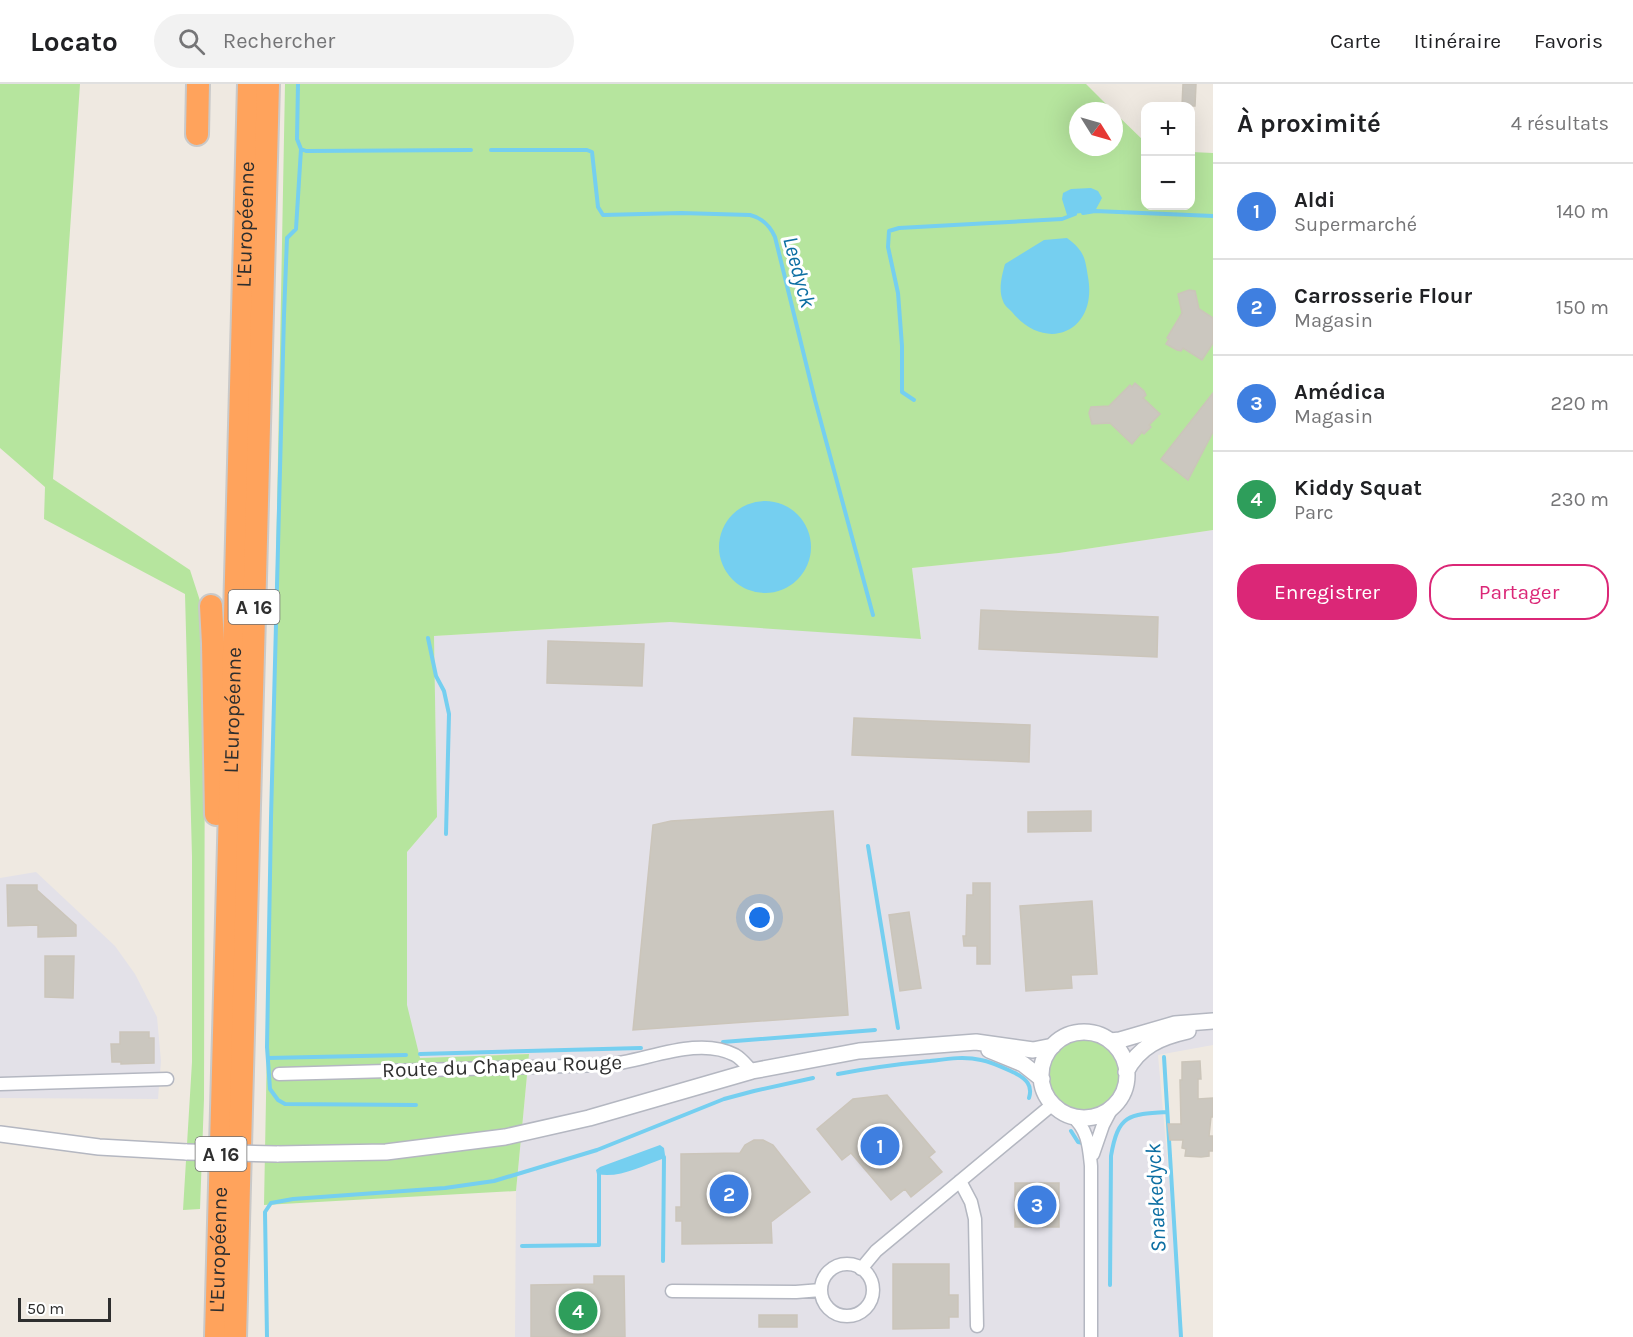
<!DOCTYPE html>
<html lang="fr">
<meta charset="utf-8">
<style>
:root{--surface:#fff;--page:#f2f2f2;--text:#202124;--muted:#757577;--line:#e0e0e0;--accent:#db2777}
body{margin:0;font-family:Karla,sans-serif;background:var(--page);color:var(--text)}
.controls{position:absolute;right:18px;top:18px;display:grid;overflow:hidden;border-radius:12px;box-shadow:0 6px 24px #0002}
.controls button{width:54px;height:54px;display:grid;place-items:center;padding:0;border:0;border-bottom:2px solid var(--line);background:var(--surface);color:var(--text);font:30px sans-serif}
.compass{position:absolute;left:1069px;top:18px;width:54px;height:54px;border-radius:50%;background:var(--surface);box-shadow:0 6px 24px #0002;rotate:127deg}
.scale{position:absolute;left:18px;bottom:15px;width:93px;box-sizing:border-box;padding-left:6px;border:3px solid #2e2e2e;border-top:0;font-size:16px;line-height:21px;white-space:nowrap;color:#2e2e2e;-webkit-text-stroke:4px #fff;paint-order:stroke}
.you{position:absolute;left:760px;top:834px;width:21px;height:21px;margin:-15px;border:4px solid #fff;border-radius:50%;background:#1a73e8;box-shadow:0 0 0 9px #1a73e833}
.badge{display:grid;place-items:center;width:39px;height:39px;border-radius:50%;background:var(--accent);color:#fff;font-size:20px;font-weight:700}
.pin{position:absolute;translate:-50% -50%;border:3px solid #fff;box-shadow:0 2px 6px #0006}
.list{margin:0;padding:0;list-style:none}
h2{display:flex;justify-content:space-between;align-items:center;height:78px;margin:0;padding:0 24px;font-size:26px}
h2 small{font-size:20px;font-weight:400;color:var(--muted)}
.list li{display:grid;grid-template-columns:39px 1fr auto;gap:18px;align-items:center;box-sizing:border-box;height:96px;padding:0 24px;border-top:2px solid var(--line)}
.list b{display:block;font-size:22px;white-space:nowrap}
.list p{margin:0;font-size:20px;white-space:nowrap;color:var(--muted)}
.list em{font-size:20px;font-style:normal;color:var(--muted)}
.actions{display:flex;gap:12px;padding:18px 24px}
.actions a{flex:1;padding:14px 0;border:2px solid var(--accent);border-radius:24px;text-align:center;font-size:21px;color:var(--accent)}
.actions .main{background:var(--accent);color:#fff}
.icon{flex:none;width:33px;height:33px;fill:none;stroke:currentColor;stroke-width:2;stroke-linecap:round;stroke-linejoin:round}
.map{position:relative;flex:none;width:1213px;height:1253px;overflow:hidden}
header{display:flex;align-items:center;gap:36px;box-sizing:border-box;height:84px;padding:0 30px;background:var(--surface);border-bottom:2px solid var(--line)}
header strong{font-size:28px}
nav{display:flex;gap:33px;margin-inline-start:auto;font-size:21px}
.search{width:420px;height:54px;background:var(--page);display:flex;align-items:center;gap:15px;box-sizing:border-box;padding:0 21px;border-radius:33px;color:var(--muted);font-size:22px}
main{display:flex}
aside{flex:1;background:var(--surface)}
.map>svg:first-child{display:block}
.industrial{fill:#e3e1e8}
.green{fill:#b6e59e}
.water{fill:#75cff0}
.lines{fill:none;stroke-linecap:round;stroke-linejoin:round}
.stream{stroke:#75cff0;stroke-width:4}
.building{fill:#cbc7bf;stroke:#cbc5ba;stroke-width:1.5}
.minor-casing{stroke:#b4b7c1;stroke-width:15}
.tertiary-casing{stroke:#b4b7c1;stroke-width:18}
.motorway-casing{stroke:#c9c9c9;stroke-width:26}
.minor{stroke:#fff;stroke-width:12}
.tertiary{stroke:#fff;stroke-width:15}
.motorway{stroke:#ffa35c;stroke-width:22}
.tertiary-bridge-casing{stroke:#b4b7c1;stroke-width:18;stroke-linecap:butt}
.tertiary-bridge{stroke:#fff;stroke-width:15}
.labels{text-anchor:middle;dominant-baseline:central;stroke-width:6;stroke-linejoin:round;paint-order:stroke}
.shield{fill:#fff;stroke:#6d6d6d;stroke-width:1.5}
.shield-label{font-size:20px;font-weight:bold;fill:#2e2e2e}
.street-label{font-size:21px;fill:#2e2e2e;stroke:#fff}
.water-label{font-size:22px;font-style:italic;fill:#0d6fa3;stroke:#fff}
</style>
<header>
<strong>Locato</strong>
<div class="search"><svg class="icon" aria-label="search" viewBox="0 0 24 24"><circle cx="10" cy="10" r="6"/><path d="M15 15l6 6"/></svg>Rechercher</div>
<nav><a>Carte</a><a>Itinéraire</a><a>Favoris</a></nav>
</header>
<main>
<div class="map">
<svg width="1213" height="1253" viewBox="0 0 1213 1253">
<rect width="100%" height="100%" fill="#efe9e1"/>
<path class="industrial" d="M 1213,446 L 1213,961 L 1158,971 L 1183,1253 L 515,1253 L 516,1107 L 529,970 L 419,974 L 406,921 L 407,768 L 437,733 L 434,552 L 670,538 L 921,554 L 912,484 L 1059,469 Z
M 36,788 L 115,862 L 135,890 L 157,933 L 161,977 L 158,1015 L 0,1014 L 0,794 Z"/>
<path class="green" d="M 0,0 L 80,0 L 53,395 L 190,486 L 202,523 L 205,566 L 204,1015 L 200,1125 L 183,1126 L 192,978 L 192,772 L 185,510 L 44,435 L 45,403 L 0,364 Z
M 285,0 L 1086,0 L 1113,27 L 1078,27 L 1078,63 L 1114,63 L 1114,28 L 1145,58 L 1146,122 L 1190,122 L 1191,68 L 1213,69 L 1213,446 L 1059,469 L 912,484 L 921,555 L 670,538 L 434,552 L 437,733 L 407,768 L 407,921 L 420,974 L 529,970 L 516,1107 L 264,1121 Z
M1049 991a35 35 0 1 1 70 0a35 35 0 1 1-70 0Z"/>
<path class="water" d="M 1091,104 L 1098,107 L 1102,114 L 1095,127 L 1067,131 L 1062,115 L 1063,109 L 1071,105 Z
M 1067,154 C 1084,167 1085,173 1088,193 C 1098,248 1046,270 1012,228 C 1009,225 1004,221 1003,217 C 998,206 1002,191 1005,180 L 1044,156 Z
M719 463a46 46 0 1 1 92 0a46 46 0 1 1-92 0Z
M 660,1061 L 664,1064 L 665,1071 L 662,1075 C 642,1082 618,1095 597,1090 L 596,1086 L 600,1083 Z"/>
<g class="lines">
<path class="stream" d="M 298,0 L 297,55 L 301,65 L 306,67 L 471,66
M 301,65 L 296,145 L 287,154 L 284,231 L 271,734 L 267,963 L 270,1005 L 278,1016 L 285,1020 L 416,1021
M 491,66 L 587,66 L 592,68 L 598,123 L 603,131 L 681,129 L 750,131 C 763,134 770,142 775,153 L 815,316 L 873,531
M 1083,129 L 1095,127 L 1213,132
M 914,316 L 902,308 L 902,262 L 898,209 L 888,163 L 889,147 L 899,144 L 1062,135 L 1075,130
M 428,554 L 436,592 L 444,607 L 449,630 L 446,750
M 868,762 L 898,944
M 723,958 L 875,946
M 420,970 L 641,964
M 1164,973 L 1181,1253
M 268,974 L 406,971
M 838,990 C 869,984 899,980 930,977 C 946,975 964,972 981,976 C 992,978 1004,984 1015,989 C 1026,995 1033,1001 1029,1014
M 1071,1047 L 1078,1058 L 1083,1059
M 522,1162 L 599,1161 L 599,1090
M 663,1177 L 664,1073
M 1110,1201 L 1111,1072 C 1118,1031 1128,1030 1167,1028
M 267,1253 L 265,1128 L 271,1119 L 293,1115 L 445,1104 L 494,1097 L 597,1066 L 724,1015 L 754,1007 L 813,994"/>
</g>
<path class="building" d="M 1183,0 L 1196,0 L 1195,22 L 1182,22 Z
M 1189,206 L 1195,207 L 1199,225 L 1213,234 L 1213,259 L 1202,276 L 1183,264 L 1181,267 L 1177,266 L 1166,260 L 1169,255 L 1167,254 L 1182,229 L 1178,210 Z
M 1135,299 L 1144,307 L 1146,311 L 1143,314 L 1160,330 L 1149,341 L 1151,343 L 1144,350 L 1142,348 L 1132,360 L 1110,339 L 1092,340 L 1089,329 L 1091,323 L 1109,322 L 1130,301 L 1132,303 Z
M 1213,309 L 1213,348 L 1188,396 L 1161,375 Z
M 981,526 L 1158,533 L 1157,573 L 979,565 Z
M 548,557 L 644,560 L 642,602 L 547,599 Z
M 854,634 L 1030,641 L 1029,678 L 852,671 Z
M 833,727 L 848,931 L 633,946 L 653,741 L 671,737 Z
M 1091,727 L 1091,747 L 1028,748 L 1028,728 Z
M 973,799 L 990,799 L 990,880 L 977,880 L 977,862 L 964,862 L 963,852 L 966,852 L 967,811 L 973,811 Z
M 7,801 L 37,801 L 37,806 L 76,841 L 76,852 L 38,853 L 38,841 L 8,842 Z
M 1092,817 L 1097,890 L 1071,891 L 1072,904 L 1026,907 L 1020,822 Z
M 909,828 L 921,904 L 900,907 L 889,831 Z
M 45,872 L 74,872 L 73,914 L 45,913 Z
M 120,948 L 149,948 L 149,954 L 154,954 L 154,979 L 121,980 L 121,978 L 112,978 L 111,960 L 120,960 Z
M 1200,977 L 1201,995 L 1198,995 L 1198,1015 L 1213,1014 L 1213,1033 L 1211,1033 L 1209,1052 L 1213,1052 L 1213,1067 L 1209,1067 L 1209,1072 L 1201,1073 L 1185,1072 L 1186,1065 L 1182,1064 L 1183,1056 L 1170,1056 L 1168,1040 L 1181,1040 L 1180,996 L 1182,996 L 1182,978 Z
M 887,1011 L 935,1068 L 929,1073 L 942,1088 L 911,1113 L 905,1105 L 891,1116 L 851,1069 L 842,1076 L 817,1045 L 853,1015 Z
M 754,1056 L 763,1056 L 773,1061 L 810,1108 L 771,1138 L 772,1159 L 682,1160 L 682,1137 L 676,1137 L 676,1123 L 681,1123 L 681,1070 L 740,1069 L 745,1061 Z
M 1015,1099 L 1059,1099 L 1059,1143 L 1015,1143 Z
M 893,1180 L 949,1180 L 949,1211 L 958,1211 L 958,1233 L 949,1233 L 949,1244 L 893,1245 Z
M 594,1192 L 624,1192 L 625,1253 L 531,1253 L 531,1201 L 594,1200 Z
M 759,1231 L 797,1231 L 797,1243 L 759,1243 Z"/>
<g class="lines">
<defs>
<path id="minor" d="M 279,990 L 605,981 C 645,978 697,951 735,971 C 742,975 747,982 752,987
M 0,1000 L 167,995
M 1071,1031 C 1088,1045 1089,1062 1091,1082 L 1091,1253
M 1093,1070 L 1103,1041 L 1113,1022
M 960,1097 L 971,1118 L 975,1135 L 977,1242
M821 1206a26 26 0 1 1 52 0a26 26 0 1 1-52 0Z
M 861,1185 L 876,1167 L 1053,1020
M 672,1207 L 796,1208 L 821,1206"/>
<path id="tertiary" d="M1041 991a43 43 0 1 1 86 0a43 43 0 1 1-86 0Z
M 1110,957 L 1120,956 L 1175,940 L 1213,937
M 989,966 L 1023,980 L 1042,995
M 1126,988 C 1139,962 1161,953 1188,947
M 0,1050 L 99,1063 L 187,1068
M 277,1070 L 386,1068 L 505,1053 L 589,1034 L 752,987 L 859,967 L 976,958 L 1033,966 L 1053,962"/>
<g id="motorway">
<path d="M 197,50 L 198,0"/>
<path d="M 211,522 L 213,559 L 216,730"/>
<path id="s1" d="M 216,1253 L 249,0"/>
<path d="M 235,1253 L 268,0"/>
</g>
</defs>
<use href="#minor" class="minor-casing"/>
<use href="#tertiary" class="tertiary-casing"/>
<use href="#motorway" class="motorway-casing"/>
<use href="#minor" class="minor"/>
<use href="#tertiary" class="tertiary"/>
<use href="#motorway" class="motorway"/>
<defs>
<path id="tertiary-bridge" d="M 187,1068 L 277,1070"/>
</defs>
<use href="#tertiary-bridge" class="tertiary-bridge-casing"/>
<use href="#tertiary-bridge" class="tertiary-bridge"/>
</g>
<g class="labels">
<g class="shield">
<rect x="228.5" y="506" width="51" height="34" rx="4.5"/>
<rect x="195.5" y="1053" width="51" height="34" rx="4.5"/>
</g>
<g class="shield-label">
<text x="254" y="523">A 16</text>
<text x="221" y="1070">A 16</text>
</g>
<g class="street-label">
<text stroke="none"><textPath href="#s1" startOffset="1113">L'Européenne</textPath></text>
<text stroke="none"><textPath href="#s1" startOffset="627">L'Européenne</textPath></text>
<text transform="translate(502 982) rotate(-2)">Route du Chapeau Rouge</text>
<text stroke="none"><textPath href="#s1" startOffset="87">L'Européenne</textPath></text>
</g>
<g class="water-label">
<text transform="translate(799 188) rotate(75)">Leedyck</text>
<text transform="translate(1156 1114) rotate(-93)">Snaekedyck</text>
</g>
</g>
</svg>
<div class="controls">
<button>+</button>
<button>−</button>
</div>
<svg class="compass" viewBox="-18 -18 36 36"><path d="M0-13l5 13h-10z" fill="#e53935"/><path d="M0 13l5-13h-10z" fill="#757577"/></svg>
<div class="scale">50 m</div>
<div class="you"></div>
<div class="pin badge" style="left:880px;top:1062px;background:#3f7fe0">1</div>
<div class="pin badge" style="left:729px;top:1110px;background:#3f7fe0">2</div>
<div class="pin badge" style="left:1037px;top:1121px;background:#3f7fe0">3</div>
<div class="pin badge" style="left:578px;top:1227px;background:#2e9e5b">4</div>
</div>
<aside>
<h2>À proximité<small>4 résultats</small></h2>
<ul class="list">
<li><span class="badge" style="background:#3f7fe0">1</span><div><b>Aldi</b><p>Supermarché</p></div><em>140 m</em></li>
<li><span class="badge" style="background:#3f7fe0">2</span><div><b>Carrosserie Flour</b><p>Magasin</p></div><em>150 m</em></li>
<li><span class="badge" style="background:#3f7fe0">3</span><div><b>Amédica</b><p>Magasin</p></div><em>220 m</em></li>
<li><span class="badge" style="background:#2e9e5b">4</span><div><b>Kiddy Squat</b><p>Parc</p></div><em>230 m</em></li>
</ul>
<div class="actions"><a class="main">Enregistrer</a><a>Partager</a></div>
</aside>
</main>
